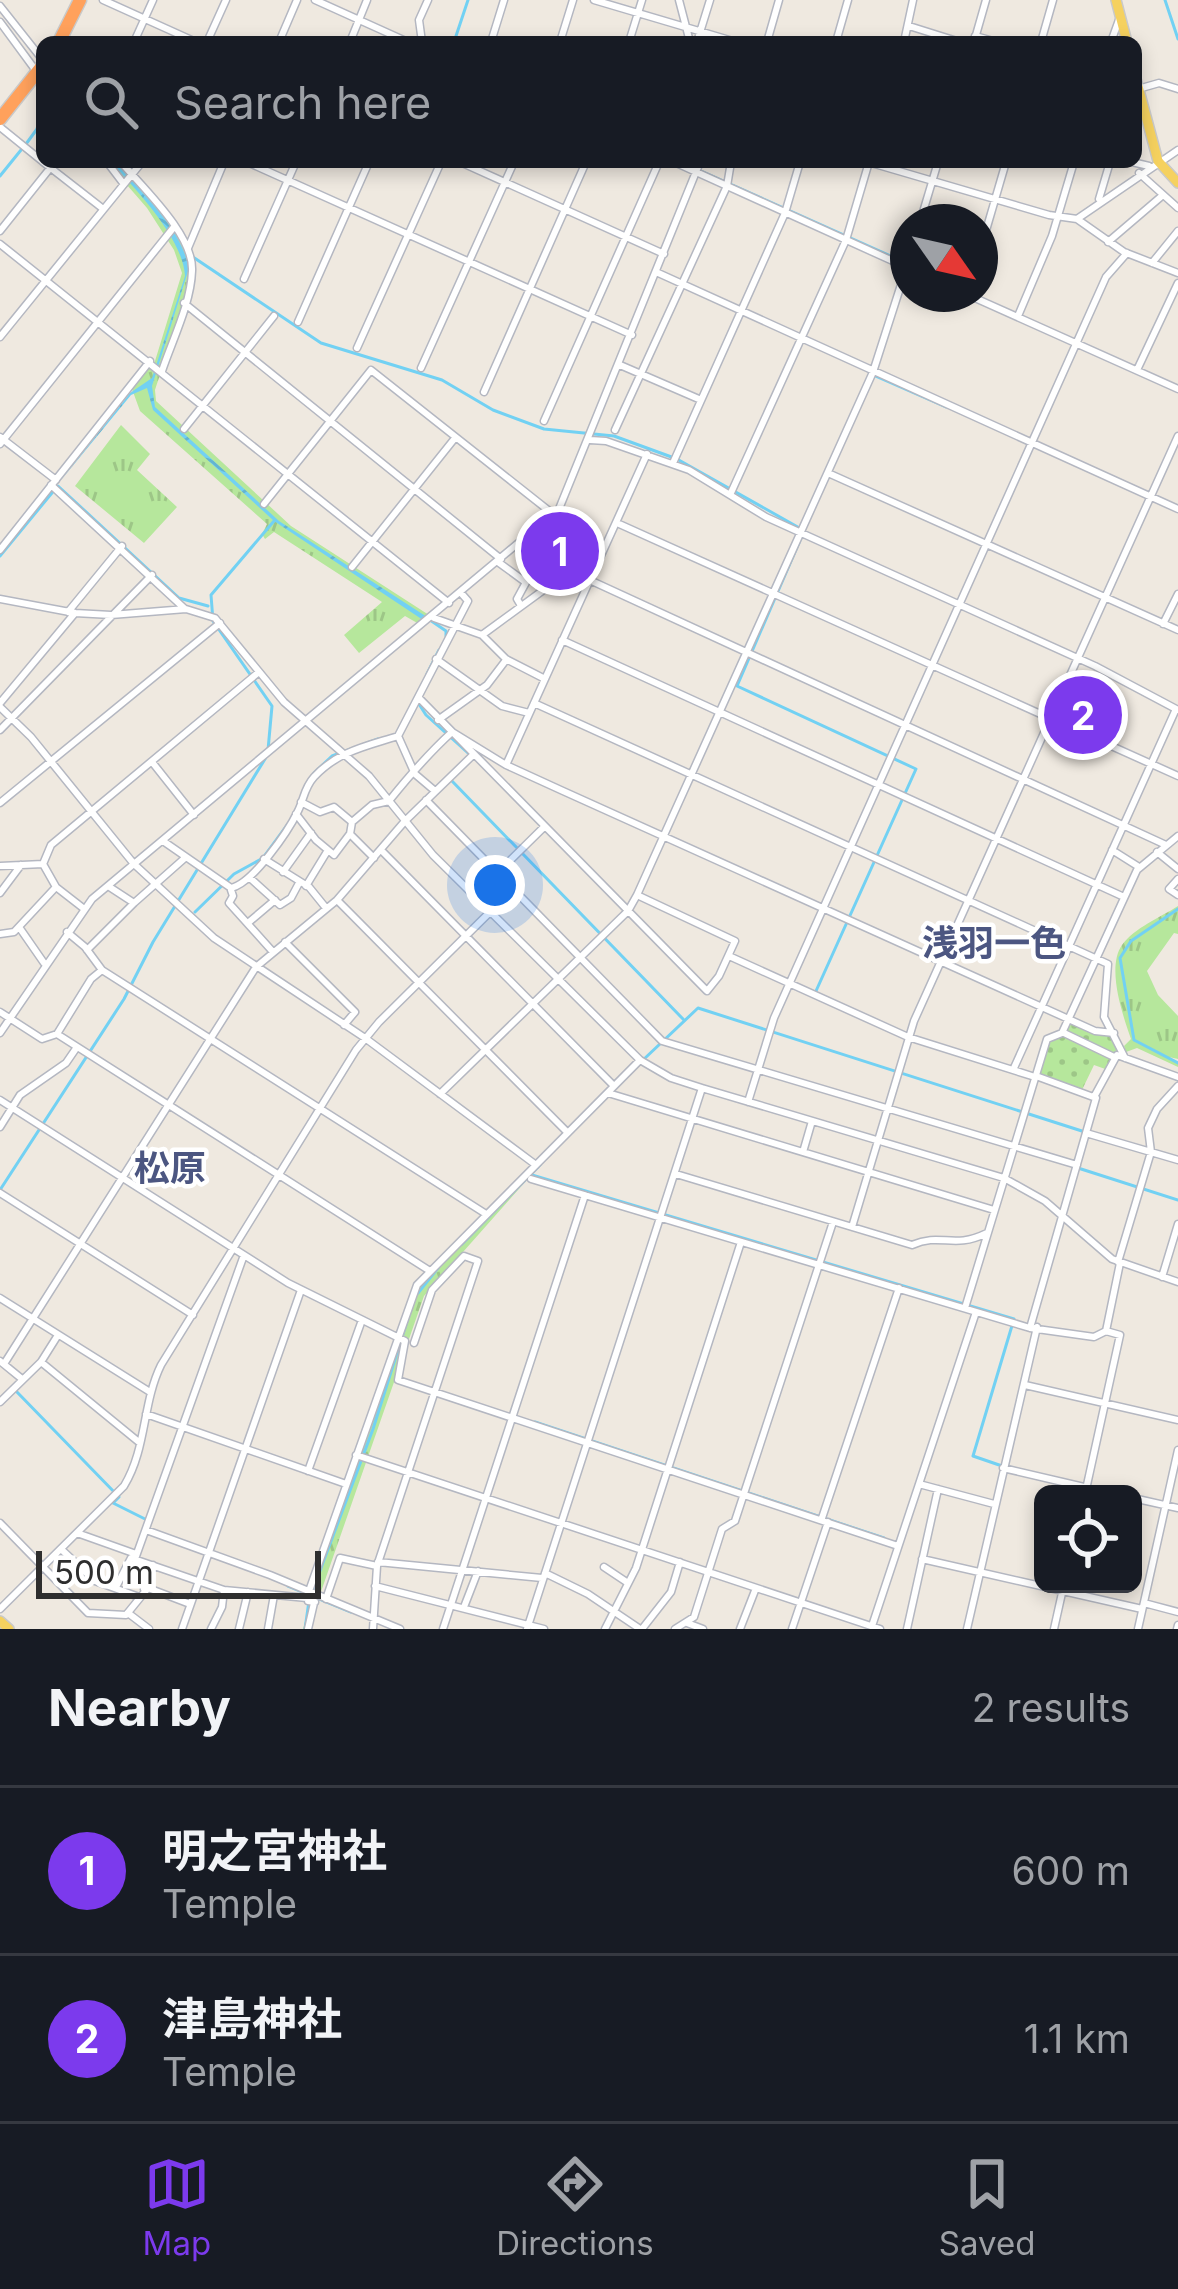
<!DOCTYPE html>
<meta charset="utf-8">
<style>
:root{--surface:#171b24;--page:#242831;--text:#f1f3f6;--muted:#9ea1a6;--line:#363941;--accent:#7c3aed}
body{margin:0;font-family:Inter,"Noto Sans JP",sans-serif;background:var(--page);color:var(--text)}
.controls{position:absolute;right:36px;bottom:36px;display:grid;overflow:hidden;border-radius:18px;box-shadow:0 6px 18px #0003}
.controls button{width:108px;height:108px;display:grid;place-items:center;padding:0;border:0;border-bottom:3px solid var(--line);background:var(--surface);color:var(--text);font:60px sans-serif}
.compass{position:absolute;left:890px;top:204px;width:108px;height:108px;border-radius:50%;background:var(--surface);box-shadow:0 6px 18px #0003;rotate:124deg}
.scale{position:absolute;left:36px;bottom:30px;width:285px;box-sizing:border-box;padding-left:12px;border:6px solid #2e2e2e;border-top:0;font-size:33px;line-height:42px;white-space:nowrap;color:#2e2e2e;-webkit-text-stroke:9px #fff;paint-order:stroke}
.you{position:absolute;left:495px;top:885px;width:42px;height:42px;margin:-30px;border:9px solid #fff;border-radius:50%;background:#1a73e8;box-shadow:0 0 0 18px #1a73e833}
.badge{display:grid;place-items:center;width:78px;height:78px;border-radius:50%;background:var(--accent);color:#fff;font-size:39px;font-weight:700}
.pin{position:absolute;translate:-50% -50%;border:6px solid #fff;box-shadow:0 3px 12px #0006}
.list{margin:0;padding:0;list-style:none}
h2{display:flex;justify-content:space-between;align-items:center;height:156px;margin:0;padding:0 48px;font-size:51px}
h2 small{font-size:39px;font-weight:400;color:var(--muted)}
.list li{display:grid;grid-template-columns:78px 1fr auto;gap:36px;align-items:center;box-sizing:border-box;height:168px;padding:0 48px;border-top:3px solid var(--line)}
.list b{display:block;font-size:45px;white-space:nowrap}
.list p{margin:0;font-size:39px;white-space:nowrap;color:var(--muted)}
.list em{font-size:39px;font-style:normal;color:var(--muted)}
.icon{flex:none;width:66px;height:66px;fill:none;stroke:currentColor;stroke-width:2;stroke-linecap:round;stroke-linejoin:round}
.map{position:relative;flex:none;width:1178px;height:1629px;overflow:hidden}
.search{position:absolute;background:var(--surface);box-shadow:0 6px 18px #0003;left:36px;right:36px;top:36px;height:132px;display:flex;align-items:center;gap:30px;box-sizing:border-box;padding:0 42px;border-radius:18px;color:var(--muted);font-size:45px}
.sheet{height:492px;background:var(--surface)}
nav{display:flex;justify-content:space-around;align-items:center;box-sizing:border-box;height:168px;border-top:3px solid var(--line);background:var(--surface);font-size:33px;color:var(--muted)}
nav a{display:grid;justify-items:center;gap:6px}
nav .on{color:var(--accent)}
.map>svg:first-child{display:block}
.grass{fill:url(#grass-tufts)}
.park{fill:url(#park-dots)}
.water{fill:url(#water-waves)}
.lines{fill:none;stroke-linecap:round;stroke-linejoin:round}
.stream{stroke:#72d1f3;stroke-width:3}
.minor-casing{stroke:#b4b7c1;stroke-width:9}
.major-casing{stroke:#c9c9c9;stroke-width:12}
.highway-casing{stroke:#c9c9c9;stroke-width:15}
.minor{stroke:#fff;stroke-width:6}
.major{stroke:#f5d15f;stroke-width:9}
.highway{stroke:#ffa15c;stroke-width:12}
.labels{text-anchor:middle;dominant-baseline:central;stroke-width:9;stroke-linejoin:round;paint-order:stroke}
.quarter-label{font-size:36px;font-weight:bold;fill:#4c5681;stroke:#fff}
</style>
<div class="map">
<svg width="1178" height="1629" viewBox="0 0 1178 1629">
<defs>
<pattern id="grass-tufts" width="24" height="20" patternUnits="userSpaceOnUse" patternTransform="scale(3)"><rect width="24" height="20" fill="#b6e79c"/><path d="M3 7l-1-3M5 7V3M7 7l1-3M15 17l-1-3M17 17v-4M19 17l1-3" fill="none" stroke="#9dc687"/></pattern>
<pattern id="park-dots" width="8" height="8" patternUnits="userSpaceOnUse" patternTransform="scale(3)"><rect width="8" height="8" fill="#b6e79c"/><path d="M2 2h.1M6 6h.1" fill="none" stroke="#9dc687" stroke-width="1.8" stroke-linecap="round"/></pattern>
<pattern id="water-waves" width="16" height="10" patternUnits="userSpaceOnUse" patternTransform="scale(3)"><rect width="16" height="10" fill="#72d1f3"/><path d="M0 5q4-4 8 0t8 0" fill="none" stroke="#63b4d1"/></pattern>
</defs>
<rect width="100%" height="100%" fill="#efe9e0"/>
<path class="grass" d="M 107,162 L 121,162 C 143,185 194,240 192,272 C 190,298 164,361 155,390 L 156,401 L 291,526 L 429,615 L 419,624 L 405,616 L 359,653 L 344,635 L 382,602 L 274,532 L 265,539 L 262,534 L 267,524 L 140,411 L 132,389 L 155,361 L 182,273 L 174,250 L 147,208 Z
M 121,425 L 150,454 L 137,470 L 177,507 L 144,543 L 75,486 Z
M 1178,906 L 1178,934 L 1174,933 L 1147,971 L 1158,995 L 1178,1016 L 1178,1059 L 1169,1057 L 1178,1062 L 1178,1067 L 1137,1048 L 1126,1052 L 1124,1046 L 1131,1039 C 1123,1016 1106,968 1122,945 C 1134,928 1161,917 1178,906 Z
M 533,1173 L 424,1296 L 308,1629 L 303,1629 L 310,1603 L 307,1598 L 417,1285 Z"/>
<path class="park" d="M 1068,1020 L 1100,1033 L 1114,1033 L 1121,1052 L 1108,1070 L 1094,1065 L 1081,1092 L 1037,1076 L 1049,1037 L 1062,1033 Z"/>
<path class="water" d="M 111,162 L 116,162 C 142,195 180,225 189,268 L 152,386 L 155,407 L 279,521 L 427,617 L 423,620 L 274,521 L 153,410 L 147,388 L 131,395 L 57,485 L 130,393 L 152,378 L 185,276 C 183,238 136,190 111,162 Z"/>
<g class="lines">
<path class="stream" d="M 1165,0 L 1178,39
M 454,42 L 468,0
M 26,144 L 37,129 L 42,106
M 701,171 L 904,262 L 901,275
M 0,176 L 21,150
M 190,255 L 321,343 L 442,380 L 493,410 L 544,429 L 614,436 L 677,459 L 803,530
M 873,375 L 946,407
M 58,486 L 179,598 L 208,606
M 801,538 L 737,686 L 916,769 L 816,991
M 0,556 L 56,488
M 430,620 L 446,631 L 446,636
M 427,674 L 439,650
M 417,701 L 426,715 L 468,753
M 268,750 L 272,706 L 213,621 L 211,595 L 274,521
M 314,773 L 332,756 L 378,739
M 451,780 L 683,1019
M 1178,909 L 1131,941 L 1120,958 L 1134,1040 L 1178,1063
M 195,912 L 234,874 L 263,858 L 288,824
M 643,1060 L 698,1008 L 1085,1132
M 1078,1168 L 1178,1200
M 532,1175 L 1014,1319 L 973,1456 L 1005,1467
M 0,1190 L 124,999 L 153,942 L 265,759
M 462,1244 L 540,1165
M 418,1293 L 438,1268
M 16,1391 L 119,1497 L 113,1503 L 147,1520
M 535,1422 L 884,1538
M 288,1586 L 351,1612
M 312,1592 L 373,1429 L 408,1318
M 305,1629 L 309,1601"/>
<defs>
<path id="minor" d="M 103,0 L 196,42
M 315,0 L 408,42
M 594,0 L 736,42
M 679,0 L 690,42
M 0,6 L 42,59
M 0,22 L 42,79
M 909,26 L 960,42
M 975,36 L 997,42
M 134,42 L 153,0
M 207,42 L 226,0
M 279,42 L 297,0
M 350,42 L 367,0
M 422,42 L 419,20 L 428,0
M 491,42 L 504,0
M 560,42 L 573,0
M 629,42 L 642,0
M 697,42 L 710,0
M 767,42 L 779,0
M 836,42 L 848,0
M 904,42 L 913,0
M 974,42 L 986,0
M 1041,42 L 1053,0
M 1111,42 L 1120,17
M 1138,89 L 1159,83 L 1178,89
M 0,127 L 42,161
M 43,162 L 102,208
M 107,162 L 123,183
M 121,162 C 143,188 194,235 192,271 C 191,303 172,341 162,371
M 247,162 L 632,335
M 460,162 L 664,254
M 674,162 L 906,267
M 868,162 L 1049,215 L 1077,219 L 1124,252 L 1178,273
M 1132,162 L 1149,166
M 1139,173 L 1178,208
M 1099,199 L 1110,162
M 1077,219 L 1178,150
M 920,222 L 938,162
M 0,231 L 55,162
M 1108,242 L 1163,195
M 0,244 L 449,603
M 188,248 L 224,162
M 980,251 L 1006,162
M 1152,263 L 1178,231
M 656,272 L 1178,509
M 244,279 L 296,162
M 966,294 L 1178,389
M 184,303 L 501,559
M 1018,316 L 1052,236 L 1074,162
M 298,322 L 369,162
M 0,337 L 142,162
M 357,348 L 441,162
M 620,365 L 701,400
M 421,368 L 514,162
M 1137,370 L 1178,283
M 484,392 L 586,162
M 544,421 L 659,162
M 184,429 L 274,316
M 615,430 L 727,186 L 731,162
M 0,437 L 56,480
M 590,440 L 606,441 L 689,470 L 766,517 L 1095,666 L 1178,710
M 0,444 L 174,227
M 673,463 L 785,213 L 800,162
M 828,473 L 1178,630
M 51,485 L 185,609
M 730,495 L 846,240 L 869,162
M 264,504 L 371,370 L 553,514
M 545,522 L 593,552
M 617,523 L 1178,776
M 0,550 L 150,361
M 498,562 L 524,581
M 352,567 L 455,438
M 570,571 L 1166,845
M 0,599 L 75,613 L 111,615 L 186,609 L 215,618 L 284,702 L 369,776 L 433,855 L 640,1060 L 671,1078 L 702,1088 L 1004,1178 L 1045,1201 L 1112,1259 L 1178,1282
M 520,604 L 517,599 L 555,529
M 68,612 L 122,546
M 434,618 L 482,635 L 506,659 L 545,679
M 1163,624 L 1178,594
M 482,635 L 594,553
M 562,640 L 1124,897
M 436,659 L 502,706 L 529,713
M 420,699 L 707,991 L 719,976 L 735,941 L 637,895
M 0,703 L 75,613
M 534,703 L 1108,964 L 1104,1017 L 1125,1058
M 0,707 L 31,737 L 134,864 L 214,938 L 365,1038 L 536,1165
M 438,720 L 487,685 L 506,660
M 0,730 L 152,575
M 454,733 L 506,765 L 563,791 L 1095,1031 L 1114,1033
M 398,736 L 415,774 L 435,791
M 152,762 L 194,815
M 506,765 L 647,454
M 426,800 L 662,1041 L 1077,1165
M 301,802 L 320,812 L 334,807 L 352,822 L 350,834 L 374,858
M 0,803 L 220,623
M 296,814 L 316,840 L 334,855 L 349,835
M 352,822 L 372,805 L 389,801 C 409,776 429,753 452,732
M 163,841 L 231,888
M 381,850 L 614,1086
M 1112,850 L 1139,867
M 1157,852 L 1178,869
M 264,859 L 309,887 L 326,908
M 0,866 L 43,864
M 283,872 L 311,833
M 250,878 L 280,905 L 291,898 L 299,883
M 1178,879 L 1169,889 L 1178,895
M 108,886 L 134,903 L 186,857
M 306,886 L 328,850
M 231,888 C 252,884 288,832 298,811 C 304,799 304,788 314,777 C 338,751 367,746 398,736 L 468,601 L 461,593
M 231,890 L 233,896 L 229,903 L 273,952
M 0,893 L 21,865
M 474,896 L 544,827
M 337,900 L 567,1132
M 83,908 L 56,887 L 43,864 L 51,845 L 259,672
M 249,922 L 275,900
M 19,927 L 44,963
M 67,932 L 85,947 L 102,970 L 486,1214
M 0,934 L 14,932 L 55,888
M 285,942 L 355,1012 L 344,1025
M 87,950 L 134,903
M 729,956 L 908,1037 L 1035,1077
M 0,1012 L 42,1039 L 57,1034 L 430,1271
M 0,1033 L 92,899 L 559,509 L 700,162
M 1064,1033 L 1114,1057
M 57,1034 L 91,979 L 102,970
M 1013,1070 L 1176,709
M 608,1093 L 994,1210
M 440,1094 L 628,911 L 637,895 L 873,372 L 908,263
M 1094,1097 L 1117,1055 L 1178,1077
M 0,1100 L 288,1283 L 405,1341 L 398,1380 L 898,1546
M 748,1102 L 774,1018 L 1106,277 L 1127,253
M 0,1127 L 20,1095 L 66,1063 L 77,1047
M 1086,1133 L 1178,1160
M 803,1152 L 812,1121
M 676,1174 L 912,1245 C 942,1232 952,1250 987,1233
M 531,1179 L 1030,1328 L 1094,1337 L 1106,1331 L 1120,1263
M 0,1193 L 193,1315
M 852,1227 L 914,1021 L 1178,436
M 1118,1262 L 1151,1152 L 1148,1128 L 1157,1109 L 1178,1086
M 1162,1277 L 1178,1224
M 0,1298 L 150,1392
M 965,1308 L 1047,1039 L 1062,1033 L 1137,870 L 1178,836
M 1030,1328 L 1096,1098 L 1036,1076
M 0,1361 L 22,1379
M 41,1362 L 140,1443
M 4,1364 L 256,967 L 337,900 L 405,821 L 474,754
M 1025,1385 L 1178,1420
M 0,1402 L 41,1362 L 58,1335
M 146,1414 L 346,1484
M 356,1455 L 880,1629
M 1003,1468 L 1114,1494
M 308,1471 L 362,1320
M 919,1484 L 994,1504
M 1085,1494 L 1120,1335 L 1106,1331
M 1133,1498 L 1178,1508
M 822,1518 L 899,1288
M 0,1523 L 88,1613 L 126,1615 L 148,1588 L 190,1604
M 146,1530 L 270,1575 L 400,1629
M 77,1533 L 136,1554
M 62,1550 L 95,1581 L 139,1597
M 135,1559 L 244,1255
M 922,1559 L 1142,1609
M 378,1562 L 542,1578
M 604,1567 L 628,1583
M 545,1573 L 588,1594 L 640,1629
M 375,1586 L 544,1629
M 116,1587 L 131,1558 L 224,1590 L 307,1598
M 144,1589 L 153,1565
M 326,1599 L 340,1558 L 377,1566
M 315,1602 L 308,1601 L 309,1591 L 417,1285 L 640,1060
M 1144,1603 L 1178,1612
M 464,1607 L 478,1571
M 0,1609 L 124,1486 C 147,1448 142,1404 161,1365 L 356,1050 L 379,1022 L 489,913
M 128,1613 L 149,1629
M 687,1623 L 703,1629
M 872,1626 L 976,1312
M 182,1629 L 301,1290
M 211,1629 L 222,1607 L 224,1590
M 239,1629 L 248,1592
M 268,1629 L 274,1595
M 308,1629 L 314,1603
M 373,1629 L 377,1566 L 478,1261 L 464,1256 L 432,1290 L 414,1343
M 443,1629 L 585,1195
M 527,1629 L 702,1088
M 605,1629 L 636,1568 L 741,1242
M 642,1629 L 671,1592 L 680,1562
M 675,1629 L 694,1617 L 722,1529 L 735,1521 L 833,1222
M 740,1629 L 756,1588
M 792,1629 L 828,1522
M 907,1629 L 938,1489
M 967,1629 L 1037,1327
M 1054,1629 L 1064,1584
M 1138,1629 L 1178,1450
M 1177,1629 L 1178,1625"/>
<path id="major" d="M 1116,0 L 1127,42
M 1136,79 L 1158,161 L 1178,183
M 0,1621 L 9,1629"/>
<path id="highway" d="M 59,42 L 80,0
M 0,119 L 42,66"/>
</defs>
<use href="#minor" class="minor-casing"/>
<use href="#major" class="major-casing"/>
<use href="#highway" class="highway-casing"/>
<use href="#minor" class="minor"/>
<use href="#major" class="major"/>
<use href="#highway" class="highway"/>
</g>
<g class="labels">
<g class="quarter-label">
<text x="994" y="943">浅羽一色</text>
<text x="170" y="1168">松原</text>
</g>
</g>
</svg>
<div class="controls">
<button><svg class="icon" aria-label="locate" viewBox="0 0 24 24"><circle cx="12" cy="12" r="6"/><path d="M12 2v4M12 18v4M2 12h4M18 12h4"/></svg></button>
</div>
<svg class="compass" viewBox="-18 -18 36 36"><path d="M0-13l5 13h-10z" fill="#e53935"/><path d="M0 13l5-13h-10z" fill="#9ea1a6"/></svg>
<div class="scale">500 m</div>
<div class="you"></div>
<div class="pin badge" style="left:560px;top:551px">1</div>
<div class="pin badge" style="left:1083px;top:715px">2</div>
<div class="search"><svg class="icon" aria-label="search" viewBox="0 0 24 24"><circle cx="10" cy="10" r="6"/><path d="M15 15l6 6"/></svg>Search here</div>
</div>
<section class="sheet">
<h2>Nearby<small>2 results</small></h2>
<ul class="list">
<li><span class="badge">1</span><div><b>明之宮神社</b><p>Temple</p></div><em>600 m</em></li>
<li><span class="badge">2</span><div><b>津島神社</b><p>Temple</p></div><em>1.1 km</em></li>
</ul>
</section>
<nav>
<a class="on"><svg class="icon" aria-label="map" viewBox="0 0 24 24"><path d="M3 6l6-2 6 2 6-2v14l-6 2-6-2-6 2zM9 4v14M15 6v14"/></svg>Map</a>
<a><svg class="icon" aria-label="directions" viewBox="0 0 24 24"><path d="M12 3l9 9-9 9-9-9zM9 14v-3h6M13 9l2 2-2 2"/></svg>Directions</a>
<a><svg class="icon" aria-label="saved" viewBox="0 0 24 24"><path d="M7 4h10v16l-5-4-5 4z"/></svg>Saved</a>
</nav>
